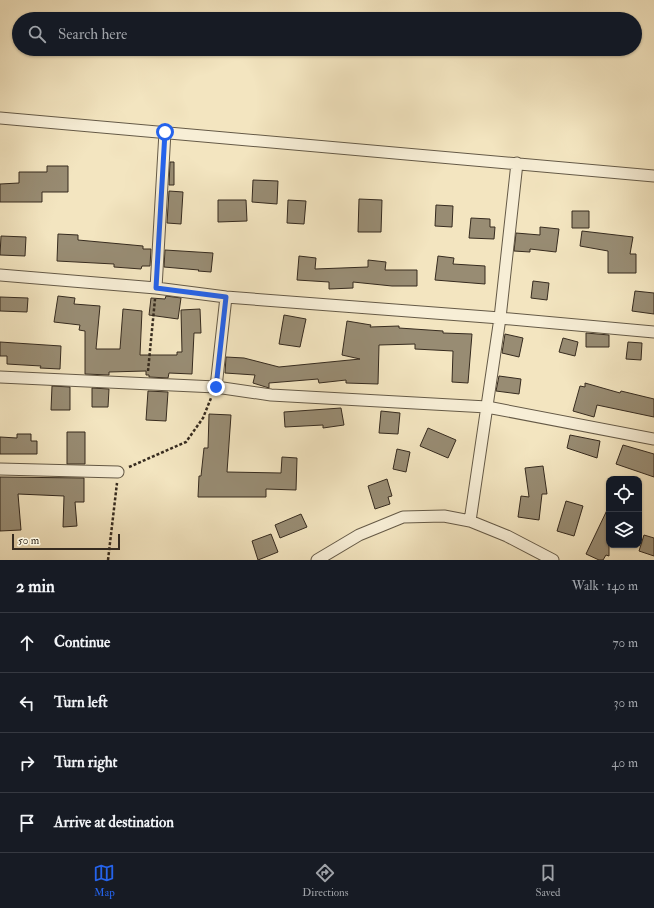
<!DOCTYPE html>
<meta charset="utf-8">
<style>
:root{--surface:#171b24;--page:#20242c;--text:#f1f3f6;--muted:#9ea1a6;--line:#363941;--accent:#2563eb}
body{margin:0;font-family:"IM FELL Double Pica",serif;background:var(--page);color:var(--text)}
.controls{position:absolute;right:12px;bottom:12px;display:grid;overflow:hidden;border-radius:8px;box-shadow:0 1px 3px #0004}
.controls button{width:36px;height:36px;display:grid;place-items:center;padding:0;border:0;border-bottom:1px solid var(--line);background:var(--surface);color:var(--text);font:20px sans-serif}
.scale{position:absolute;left:12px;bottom:10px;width:108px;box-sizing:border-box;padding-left:4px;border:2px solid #362b1f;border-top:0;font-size:11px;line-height:14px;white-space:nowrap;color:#362b1f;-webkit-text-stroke:3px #f7eed6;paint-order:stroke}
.stop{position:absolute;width:12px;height:12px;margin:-9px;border:3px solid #2563eb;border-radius:50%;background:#fff}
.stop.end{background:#2563eb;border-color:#fff;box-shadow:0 1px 4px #0008}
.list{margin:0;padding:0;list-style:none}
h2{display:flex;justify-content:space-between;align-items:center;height:52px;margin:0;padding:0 16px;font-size:17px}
h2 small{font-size:13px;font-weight:400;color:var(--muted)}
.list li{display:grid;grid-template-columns:26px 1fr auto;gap:12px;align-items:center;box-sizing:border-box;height:60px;padding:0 16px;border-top:1px solid var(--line)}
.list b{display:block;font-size:15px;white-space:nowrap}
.list em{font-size:13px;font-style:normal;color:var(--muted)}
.icon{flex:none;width:22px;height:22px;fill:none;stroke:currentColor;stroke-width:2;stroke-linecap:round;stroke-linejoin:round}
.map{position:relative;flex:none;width:654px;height:560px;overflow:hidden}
.search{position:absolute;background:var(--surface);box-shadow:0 1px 3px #0004;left:12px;right:12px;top:12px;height:44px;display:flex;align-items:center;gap:10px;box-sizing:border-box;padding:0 14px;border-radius:22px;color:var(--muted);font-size:15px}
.sheet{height:292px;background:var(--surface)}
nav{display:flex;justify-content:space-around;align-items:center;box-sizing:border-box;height:56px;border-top:1px solid var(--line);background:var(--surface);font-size:11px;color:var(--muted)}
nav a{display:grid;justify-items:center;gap:2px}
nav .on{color:var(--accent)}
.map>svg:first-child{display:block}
.building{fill:#988c73;stroke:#362b1f}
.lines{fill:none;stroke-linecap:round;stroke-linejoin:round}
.minor-casing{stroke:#655a47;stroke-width:13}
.path{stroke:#362b1f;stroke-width:2.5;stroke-dasharray:3 2;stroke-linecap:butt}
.minor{stroke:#f7eed6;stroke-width:11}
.route{stroke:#2563eb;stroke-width:5}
</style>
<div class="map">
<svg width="654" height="560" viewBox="0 0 654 560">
<rect width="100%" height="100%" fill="#f3e5c0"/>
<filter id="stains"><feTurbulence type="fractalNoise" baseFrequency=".005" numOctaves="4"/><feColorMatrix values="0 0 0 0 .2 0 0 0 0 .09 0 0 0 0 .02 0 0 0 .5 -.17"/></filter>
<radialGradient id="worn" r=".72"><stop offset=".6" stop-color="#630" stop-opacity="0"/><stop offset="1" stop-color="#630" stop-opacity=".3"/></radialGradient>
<path class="building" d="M 170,162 L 174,162 L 174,185 L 169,185 Z
M 47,166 L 68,166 L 68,192 L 42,192 L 42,202 L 0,202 L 0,184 L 19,183 L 19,172 L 47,172 Z
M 253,180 L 278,181 L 277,204 L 252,202 Z
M 169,191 L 183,192 L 181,224 L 167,223 Z
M 359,199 L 382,200 L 381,232 L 358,232 Z
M 218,200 L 246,200 L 247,221 L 218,222 Z
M 288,200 L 306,201 L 304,224 L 287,223 Z
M 436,205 L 453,206 L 452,227 L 435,226 Z
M 572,211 L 589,211 L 589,228 L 572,228 Z
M 471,218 L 490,219 L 490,227 L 495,227 L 494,239 L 469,238 Z
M 540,227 L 559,229 L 556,252 L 530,249 L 530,252 L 514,251 L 516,233 L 540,235 Z
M 582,231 L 633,237 L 630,254 L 636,254 L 636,273 L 608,273 L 608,251 L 580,246 Z
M 58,234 L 78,235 L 78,240 L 143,246 L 143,249 L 151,249 L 150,266 L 142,266 L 141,269 L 114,267 L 114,264 L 57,261 Z
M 1,236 L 26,237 L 25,256 L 0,255 Z
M 165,250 L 213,253 L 211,272 L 198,271 L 199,270 L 164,267 Z
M 299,256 L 316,258 L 315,269 L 368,267 L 368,260 L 386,262 L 385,270 L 417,270 L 417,286 L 392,286 L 353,282 L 353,288 L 329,289 L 329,282 L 297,280 Z
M 438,256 L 454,258 L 453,264 L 485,266 L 485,284 L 435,280 Z
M 533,281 L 549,283 L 547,300 L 531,298 Z
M 635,291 L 654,293 L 654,314 L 632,311 Z
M 58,296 L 75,298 L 74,304 L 100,306 L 96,349 L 120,349 L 123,309 L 142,311 L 140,355 L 177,355 L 177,352 L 182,352 L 181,310 L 200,309 L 201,333 L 194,333 L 192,374 L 169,373 L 168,378 L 149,377 L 149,375 L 146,375 L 146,371 L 109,372 L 109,375 L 85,374 L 85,331 L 79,330 L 80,325 L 54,322 Z
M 166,296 L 181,298 L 178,319 L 149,315 L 151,298 L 165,299 Z
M 0,297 L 28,298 L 27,312 L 0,311 Z
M 284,315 L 306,319 L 300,347 L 279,344 Z
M 347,321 L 371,325 L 370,327 L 399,326 L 399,328 L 443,331 L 443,333 L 472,334 L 468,383 L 452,382 L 453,351 L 415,349 L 415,344 L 379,345 L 378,384 L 346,383 L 346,380 L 319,383 L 318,379 L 269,383 L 269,388 L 253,383 L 255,375 L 225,373 L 226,357 L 244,358 L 279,367 L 360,359 L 342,355 Z
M 586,333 L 609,335 L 609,347 L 586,347 Z
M 505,334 L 523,338 L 519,357 L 502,353 Z
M 563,338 L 578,342 L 575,356 L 559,352 Z
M 0,342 L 61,346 L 60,369 L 40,368 L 41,366 L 7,364 L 7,356 L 0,356 Z
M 628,342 L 642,343 L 641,360 L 626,359 Z
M 499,376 L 521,379 L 519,394 L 496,391 Z
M 585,383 L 620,393 L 621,391 L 654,399 L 654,417 L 597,405 L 594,417 L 573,411 L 580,386 L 585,387 Z
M 52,386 L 70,387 L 70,410 L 51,410 Z
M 92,388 L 109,389 L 108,407 L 92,407 Z
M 148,391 L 168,392 L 166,421 L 146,420 Z
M 341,408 L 344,425 L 323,428 L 323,425 L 285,427 L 284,412 Z
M 381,411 L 400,413 L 398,434 L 379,433 Z
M 209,414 L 231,415 L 227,472 L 281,473 L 282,457 L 297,458 L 296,490 L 266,489 L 266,497 L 198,497 L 199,476 L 201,476 L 204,448 L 208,448 Z
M 428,428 L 456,440 L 448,458 L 420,446 Z
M 67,432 L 85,432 L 85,464 L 67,464 Z
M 17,434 L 31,434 L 31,441 L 37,441 L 37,454 L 0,454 L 0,437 L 17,438 Z
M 570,435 L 600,441 L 597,458 L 567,448 Z
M 623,445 L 654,454 L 654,477 L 616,464 Z
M 397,449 L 410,452 L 406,472 L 393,469 Z
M 543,466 L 547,494 L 542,494 L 539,520 L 518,517 L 521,496 L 529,497 L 525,468 Z
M 0,477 L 84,478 L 84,502 L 75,502 L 77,526 L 63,527 L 64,496 L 18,494 L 21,530 L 0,531 Z
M 387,479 L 392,496 L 388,497 L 390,504 L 375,509 L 368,486 Z
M 566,501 L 583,506 L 574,536 L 557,531 Z
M 609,506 L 609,556 L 606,555 L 603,560 L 599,560 L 586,554 Z
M 301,514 L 307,527 L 280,538 L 275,525 Z
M 271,534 L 278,552 L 258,560 L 252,541 Z
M 644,535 L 654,538 L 654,556 L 639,551 Z"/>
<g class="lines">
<defs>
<path id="minor" d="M 0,118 L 654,176
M 0,275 L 156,288 L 226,297 L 500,318 L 654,332
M 156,288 L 165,132
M 0,377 L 216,387 L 271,395 L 487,407 L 654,439
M 216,387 L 226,297
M 0,469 L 118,472
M 470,521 L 500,318 L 517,163
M 317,560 L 359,535 L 403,517 L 444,516 L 470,521 L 507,536 L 553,560"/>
</defs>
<use href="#minor" class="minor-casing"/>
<path class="path" d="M 148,371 L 155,299
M 129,467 L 186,442 L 203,418 L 211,398
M 108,560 L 117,483"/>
<use href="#minor" class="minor"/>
</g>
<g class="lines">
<path class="route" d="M 165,132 L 156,288 L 226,297 L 216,387"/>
</g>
<rect width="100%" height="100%" filter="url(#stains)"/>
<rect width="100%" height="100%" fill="url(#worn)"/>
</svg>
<div class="controls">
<button><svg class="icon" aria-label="locate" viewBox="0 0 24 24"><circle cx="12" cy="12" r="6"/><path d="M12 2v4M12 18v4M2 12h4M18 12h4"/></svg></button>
<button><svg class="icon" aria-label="layers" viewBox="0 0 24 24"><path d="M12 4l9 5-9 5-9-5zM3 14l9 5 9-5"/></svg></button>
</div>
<div class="scale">50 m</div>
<div class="stop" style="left:165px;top:132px"></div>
<div class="stop end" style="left:216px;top:387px"></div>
<div class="search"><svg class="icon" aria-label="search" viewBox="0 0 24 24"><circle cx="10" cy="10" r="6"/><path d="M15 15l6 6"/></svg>Search here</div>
</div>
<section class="sheet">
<h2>2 min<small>Walk · 140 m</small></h2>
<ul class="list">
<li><svg class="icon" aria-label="ahead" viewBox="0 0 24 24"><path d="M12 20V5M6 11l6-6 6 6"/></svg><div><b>Continue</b></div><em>70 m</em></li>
<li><svg class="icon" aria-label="left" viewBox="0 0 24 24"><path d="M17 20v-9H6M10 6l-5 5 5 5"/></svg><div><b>Turn left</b></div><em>30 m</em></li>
<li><svg class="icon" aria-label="right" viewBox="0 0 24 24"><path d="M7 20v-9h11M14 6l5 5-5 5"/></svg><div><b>Turn right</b></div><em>40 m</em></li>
<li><svg class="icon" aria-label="arrive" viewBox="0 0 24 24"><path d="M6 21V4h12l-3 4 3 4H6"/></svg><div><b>Arrive at destination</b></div></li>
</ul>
</section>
<nav>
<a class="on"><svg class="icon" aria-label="map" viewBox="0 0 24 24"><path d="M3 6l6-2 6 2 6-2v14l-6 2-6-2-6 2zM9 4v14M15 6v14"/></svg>Map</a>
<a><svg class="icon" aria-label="directions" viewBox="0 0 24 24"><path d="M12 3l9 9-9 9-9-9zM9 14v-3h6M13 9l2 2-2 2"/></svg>Directions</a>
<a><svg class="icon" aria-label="saved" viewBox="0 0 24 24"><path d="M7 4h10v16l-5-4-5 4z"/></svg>Saved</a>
</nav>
